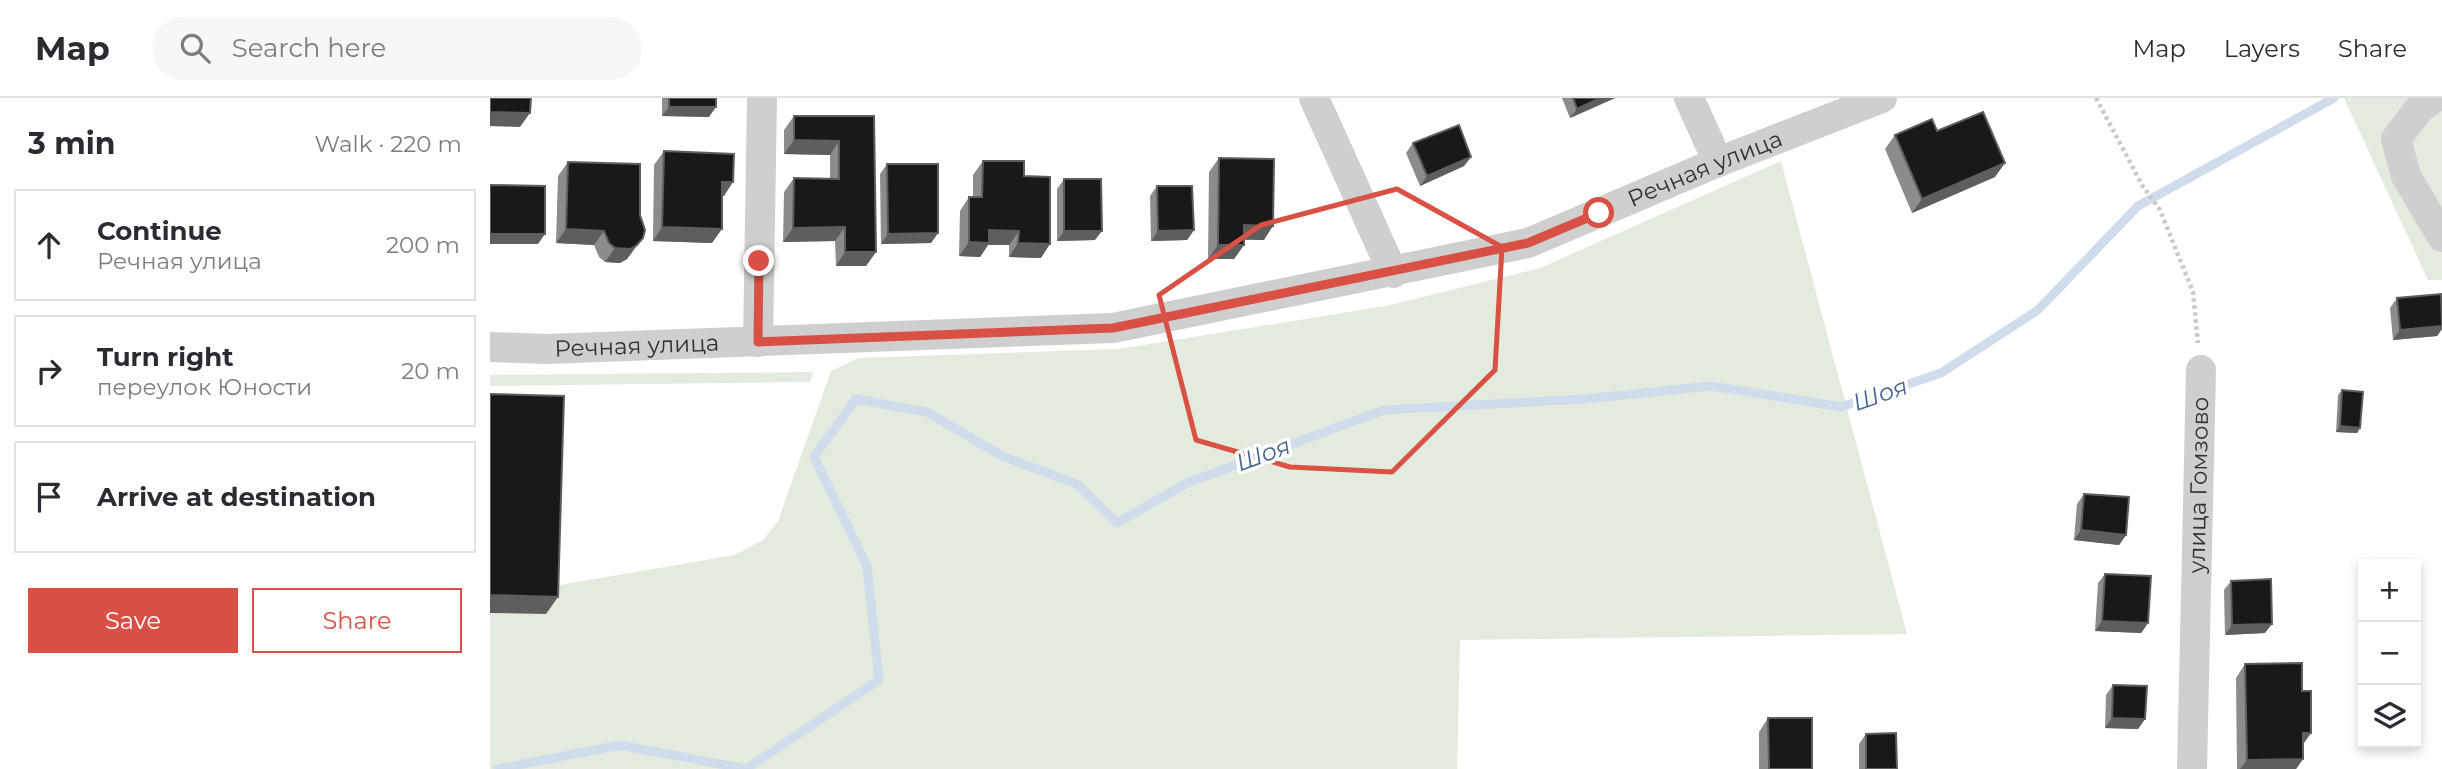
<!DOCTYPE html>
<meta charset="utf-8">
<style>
:root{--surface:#fff;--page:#f7f7f7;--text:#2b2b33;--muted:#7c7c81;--line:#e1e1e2;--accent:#d95144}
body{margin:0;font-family:Montserrat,sans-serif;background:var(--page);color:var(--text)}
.controls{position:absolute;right:21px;bottom:21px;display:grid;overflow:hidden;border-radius:0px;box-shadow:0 4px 10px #0003}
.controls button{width:63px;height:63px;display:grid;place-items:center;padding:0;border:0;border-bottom:2px solid var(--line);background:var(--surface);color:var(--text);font:35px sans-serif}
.stop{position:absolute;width:21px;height:21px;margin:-16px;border:5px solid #d95144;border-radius:50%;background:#fff}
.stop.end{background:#d95144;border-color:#fff;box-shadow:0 2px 7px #0008}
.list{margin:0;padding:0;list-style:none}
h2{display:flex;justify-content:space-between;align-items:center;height:91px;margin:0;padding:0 28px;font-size:30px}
h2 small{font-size:23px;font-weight:400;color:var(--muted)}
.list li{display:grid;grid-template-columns:46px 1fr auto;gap:21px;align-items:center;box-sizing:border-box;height:112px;margin:0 14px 14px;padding:0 14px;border:2px solid var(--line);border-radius:0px}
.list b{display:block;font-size:26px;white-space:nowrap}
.list p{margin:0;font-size:23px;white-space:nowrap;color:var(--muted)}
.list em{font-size:23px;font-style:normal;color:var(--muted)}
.actions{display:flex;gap:14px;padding:21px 28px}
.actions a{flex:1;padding:16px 0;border:2px solid var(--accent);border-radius:0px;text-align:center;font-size:24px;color:var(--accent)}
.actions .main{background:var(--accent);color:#fff}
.icon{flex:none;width:38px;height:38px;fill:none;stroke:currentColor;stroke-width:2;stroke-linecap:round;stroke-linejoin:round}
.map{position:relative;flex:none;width:1952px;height:671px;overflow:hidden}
header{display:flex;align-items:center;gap:42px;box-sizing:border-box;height:98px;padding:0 35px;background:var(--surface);border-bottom:2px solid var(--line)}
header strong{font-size:33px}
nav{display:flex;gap:38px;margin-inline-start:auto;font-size:24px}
.search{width:490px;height:63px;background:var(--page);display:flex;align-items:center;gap:18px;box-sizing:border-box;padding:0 24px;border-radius:38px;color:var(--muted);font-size:26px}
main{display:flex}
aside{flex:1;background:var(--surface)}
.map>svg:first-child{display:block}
.green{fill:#e3eade}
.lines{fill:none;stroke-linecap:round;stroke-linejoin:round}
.stream{stroke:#cfdceb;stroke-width:9}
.path{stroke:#c9c9c9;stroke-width:4.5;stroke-dasharray:3.5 3.5;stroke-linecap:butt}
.minor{stroke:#cfcfcf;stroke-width:30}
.wall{fill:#8c8c8c}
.shaded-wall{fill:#5e5e5e}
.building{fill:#191919;stroke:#5e5e5e;stroke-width:2}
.route{stroke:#d95144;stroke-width:9}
.marked{fill:none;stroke:#d95144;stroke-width:5;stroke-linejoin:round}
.labels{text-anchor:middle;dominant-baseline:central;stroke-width:7;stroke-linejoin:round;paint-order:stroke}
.street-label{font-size:23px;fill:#323232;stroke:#fff}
.water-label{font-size:24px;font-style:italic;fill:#45668e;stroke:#fff}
</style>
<header>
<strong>Map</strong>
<div class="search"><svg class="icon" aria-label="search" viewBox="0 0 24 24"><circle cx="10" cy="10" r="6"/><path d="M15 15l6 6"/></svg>Search here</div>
<nav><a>Map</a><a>Layers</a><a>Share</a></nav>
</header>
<main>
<aside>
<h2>3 min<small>Walk · 220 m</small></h2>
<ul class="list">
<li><svg class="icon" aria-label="ahead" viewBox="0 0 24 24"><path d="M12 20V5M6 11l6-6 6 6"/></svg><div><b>Continue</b><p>Речная улица</p></div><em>200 m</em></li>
<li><svg class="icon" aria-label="right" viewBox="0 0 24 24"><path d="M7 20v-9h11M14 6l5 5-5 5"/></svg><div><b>Turn right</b><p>переулок Юности</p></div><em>20 m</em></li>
<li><svg class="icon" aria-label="arrive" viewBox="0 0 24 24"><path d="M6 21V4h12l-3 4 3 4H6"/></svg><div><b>Arrive at destination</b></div></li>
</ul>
<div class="actions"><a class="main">Save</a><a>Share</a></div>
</aside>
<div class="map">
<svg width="1952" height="671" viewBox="0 0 1952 671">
<rect width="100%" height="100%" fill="#fff"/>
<path class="green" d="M 1854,0 L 1952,0 L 1952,182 L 1938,182 Z
M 1291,63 L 1417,536 L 970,542 L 967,671 L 0,671 L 0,499 L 244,457 L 273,442 L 288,423 L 341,273 L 369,260 L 629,251 L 896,208 L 1050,170 Z
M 323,274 L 320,284 L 0,288 L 0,277 Z"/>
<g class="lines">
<path class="stream" d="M 8,671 L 130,647 L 256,671 L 389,582 L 377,468 L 324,359 L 366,301 L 437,314 L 512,358 L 587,386 L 627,425 L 697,385 L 894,312 L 1095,301 L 1221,288 L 1351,309 L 1451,275 L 1548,212 L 1648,108 L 1844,0"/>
<path class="path" d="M 1606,0 L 1652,87 L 1670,112 L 1703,194 L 1708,245"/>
<g class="minor">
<path d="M 824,0 L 903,175"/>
<path d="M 1199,0 L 1228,64"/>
<path d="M 1944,0 L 1929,11 L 1906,41 L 1916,78 L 1952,139"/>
<path d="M 268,244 L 272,0"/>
<path id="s1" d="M 0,249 L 57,251 L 623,230 L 1038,145 L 1228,64 L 1392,0"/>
<path id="s2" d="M 1702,671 L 1711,272"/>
</g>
</g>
<path class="wall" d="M 172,0 L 226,0 L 219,19 L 172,18 Z
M 1072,0 L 1125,0 L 1080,20 Z
M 304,18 L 384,18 L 386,154 L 376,168 L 346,168 L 345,143 L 293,144 L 294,94 L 304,80 L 340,81 L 340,57 L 294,56 L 294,32 Z
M 1447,33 L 1505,79 L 1422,115 L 1395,51 L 1405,37 Z
M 923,45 L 981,59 L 974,68 L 930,88 L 916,55 Z
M 174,53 L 234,98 L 232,98 L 222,145 L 163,143 L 164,67 Z
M 729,60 L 774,142 L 754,142 L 754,147 L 744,161 L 718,161 L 719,74 Z
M 493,63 L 534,78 L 551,160 L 519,159 L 519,147 L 498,147 L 490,159 L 469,158 L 470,113 L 479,99 L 483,99 L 483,77 Z
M 78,64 L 153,140 L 137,161 L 130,165 L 115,164 L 109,159 L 104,147 L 66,145 L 68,78 Z
M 397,66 L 448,135 L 441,145 L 391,146 L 390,76 Z
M 574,81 L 605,142 L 567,143 L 567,91 Z
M 667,88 L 704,132 L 697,142 L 661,143 L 660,98 Z
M 1907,200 L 1952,206 L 1952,231 L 1947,238 L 1903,242 L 1900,210 Z
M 1852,292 L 1870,330 L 1867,335 L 1846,334 L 1848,297 Z
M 1594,396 L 1636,437 L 1629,447 L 1584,442 L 1587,406 Z
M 1615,476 L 1658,525 L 1651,535 L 1605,533 L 1608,485 Z
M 1741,483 L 1775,535 L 1735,537 L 1734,492 Z
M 1755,566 L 1812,593 L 1821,635 L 1813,646 L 1813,661 L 1806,671 L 1747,671 L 1746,580 Z
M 1623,587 L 1655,621 L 1648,631 L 1615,630 L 1616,597 Z
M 1278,620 L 1322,671 L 1269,671 L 1269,634 Z
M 1376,636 L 1407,671 L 1369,671 L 1369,646 Z"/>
<path class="shaded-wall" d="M 1110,0 L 1125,0 L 1080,20 L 1087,11 Z
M 179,9 L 226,9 L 219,19 L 172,18 Z
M 0,14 L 40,15 L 30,29 L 0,28 Z
M 304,42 L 349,43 L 340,57 L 294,56 Z
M 981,59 L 974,68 L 930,88 L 937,78 Z
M 1515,65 L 1505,79 L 1422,115 L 1432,101 Z
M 232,84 L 243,84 L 234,98 L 223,98 Z
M 754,127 L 783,128 L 774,142 L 745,141 Z
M 172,129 L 232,131 L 222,145 L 163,143 Z
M 355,129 L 345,143 L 293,144 L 303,130 Z
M 76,131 L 114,133 L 104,147 L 66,145 Z
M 499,132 L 529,133 L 519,147 L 498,147 L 490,159 L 469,158 L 479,144 Z
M 704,132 L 697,142 L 661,143 L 668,133 Z
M 574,133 L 612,133 L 605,142 L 567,143 Z
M 448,135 L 441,145 L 391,146 L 398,136 Z
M 0,136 L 55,136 L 48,146 L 0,146 Z
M 528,145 L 560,146 L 551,160 L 519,159 Z
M 147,147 L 137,161 L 130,165 L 115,164 L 125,150 Z
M 728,147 L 754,147 L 744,161 L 718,161 Z
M 355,154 L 386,154 L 376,168 L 346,168 Z
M 1952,228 L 1952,231 L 1947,238 L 1903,242 L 1910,232 Z
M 1850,328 L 1870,330 L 1867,335 L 1846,334 Z
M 1591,432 L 1636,437 L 1629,447 L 1584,442 Z
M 0,497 L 68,499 L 56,516 L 0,515 Z
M 1612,523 L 1658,525 L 1651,535 L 1605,533 Z
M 1782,526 L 1775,535 L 1735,537 L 1742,527 Z
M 1622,620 L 1655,621 L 1648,631 L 1615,630 Z
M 1813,635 L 1821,635 L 1811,649 Z
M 1813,661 L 1806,671 L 1750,671 L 1757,662 Z"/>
<path class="building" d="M 0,0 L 41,0 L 40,15 L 0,14 Z
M 179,0 L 226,0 L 226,9 L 179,9 Z
M 1083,0 L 1110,0 L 1087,11 Z
M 1493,14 L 1515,65 L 1432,101 L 1405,37 L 1442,21 L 1447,33 Z
M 304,18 L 384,18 L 386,154 L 355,154 L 355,129 L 303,130 L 304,80 L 349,81 L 349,43 L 304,42 Z
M 969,27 L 981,59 L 937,78 L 923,45 Z
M 174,53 L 244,56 L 243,84 L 232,84 L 232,131 L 172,129 Z
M 729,60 L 784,61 L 783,128 L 754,127 L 754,147 L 728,147 Z
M 493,63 L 534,63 L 534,78 L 560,79 L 560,146 L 528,145 L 529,133 L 499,132 L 499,145 L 479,144 L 479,99 L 492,99 Z
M 78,64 L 150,66 L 150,117 L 155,132 L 153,140 L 147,147 L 140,151 L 125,150 L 119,145 L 114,133 L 76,131 Z
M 397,66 L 448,66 L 448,135 L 398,136 Z
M 574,81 L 611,81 L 612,133 L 574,133 Z
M 0,87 L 55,88 L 55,136 L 0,136 Z
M 667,88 L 702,88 L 704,132 L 668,133 Z
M 1951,196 L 1952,228 L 1910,232 L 1907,200 Z
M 1852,292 L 1873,294 L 1870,330 L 1850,328 Z
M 0,296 L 74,298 L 68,499 L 0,497 Z
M 1594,396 L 1639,399 L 1636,437 L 1591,432 Z
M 1615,476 L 1661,478 L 1658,525 L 1612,523 Z
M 1781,481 L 1782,526 L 1742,527 L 1741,483 Z
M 1812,565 L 1812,593 L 1821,593 L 1821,635 L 1813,635 L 1813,661 L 1757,662 L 1755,566 Z
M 1623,587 L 1657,588 L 1655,621 L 1622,620 Z
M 1278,620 L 1322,620 L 1322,671 L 1279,671 Z
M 1406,635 L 1407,671 L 1376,671 L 1376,636 Z"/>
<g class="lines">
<path class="route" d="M 269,163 L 268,244 L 623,230 L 1038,145 L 1109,115"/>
</g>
<path class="marked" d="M 907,91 L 1012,149 L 1005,272 L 902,374 L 800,369 L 706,342 L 669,197 L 771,127 Z"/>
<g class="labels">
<g class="street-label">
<text stroke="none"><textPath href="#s1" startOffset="1239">Речная улица</textPath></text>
<text stroke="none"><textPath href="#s1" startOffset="147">Речная улица</textPath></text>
<text stroke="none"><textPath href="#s2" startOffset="284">улица Гомзово</textPath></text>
</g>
<g class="water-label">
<text transform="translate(1390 296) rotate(-19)">Шоя</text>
<text transform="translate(773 356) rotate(-20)">Шоя</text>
</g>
</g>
</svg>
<div class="controls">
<button>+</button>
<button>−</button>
<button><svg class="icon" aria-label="layers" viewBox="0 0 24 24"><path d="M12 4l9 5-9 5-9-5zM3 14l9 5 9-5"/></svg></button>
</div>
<div class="stop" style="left:1109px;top:115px"></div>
<div class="stop end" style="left:269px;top:163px"></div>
</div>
</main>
